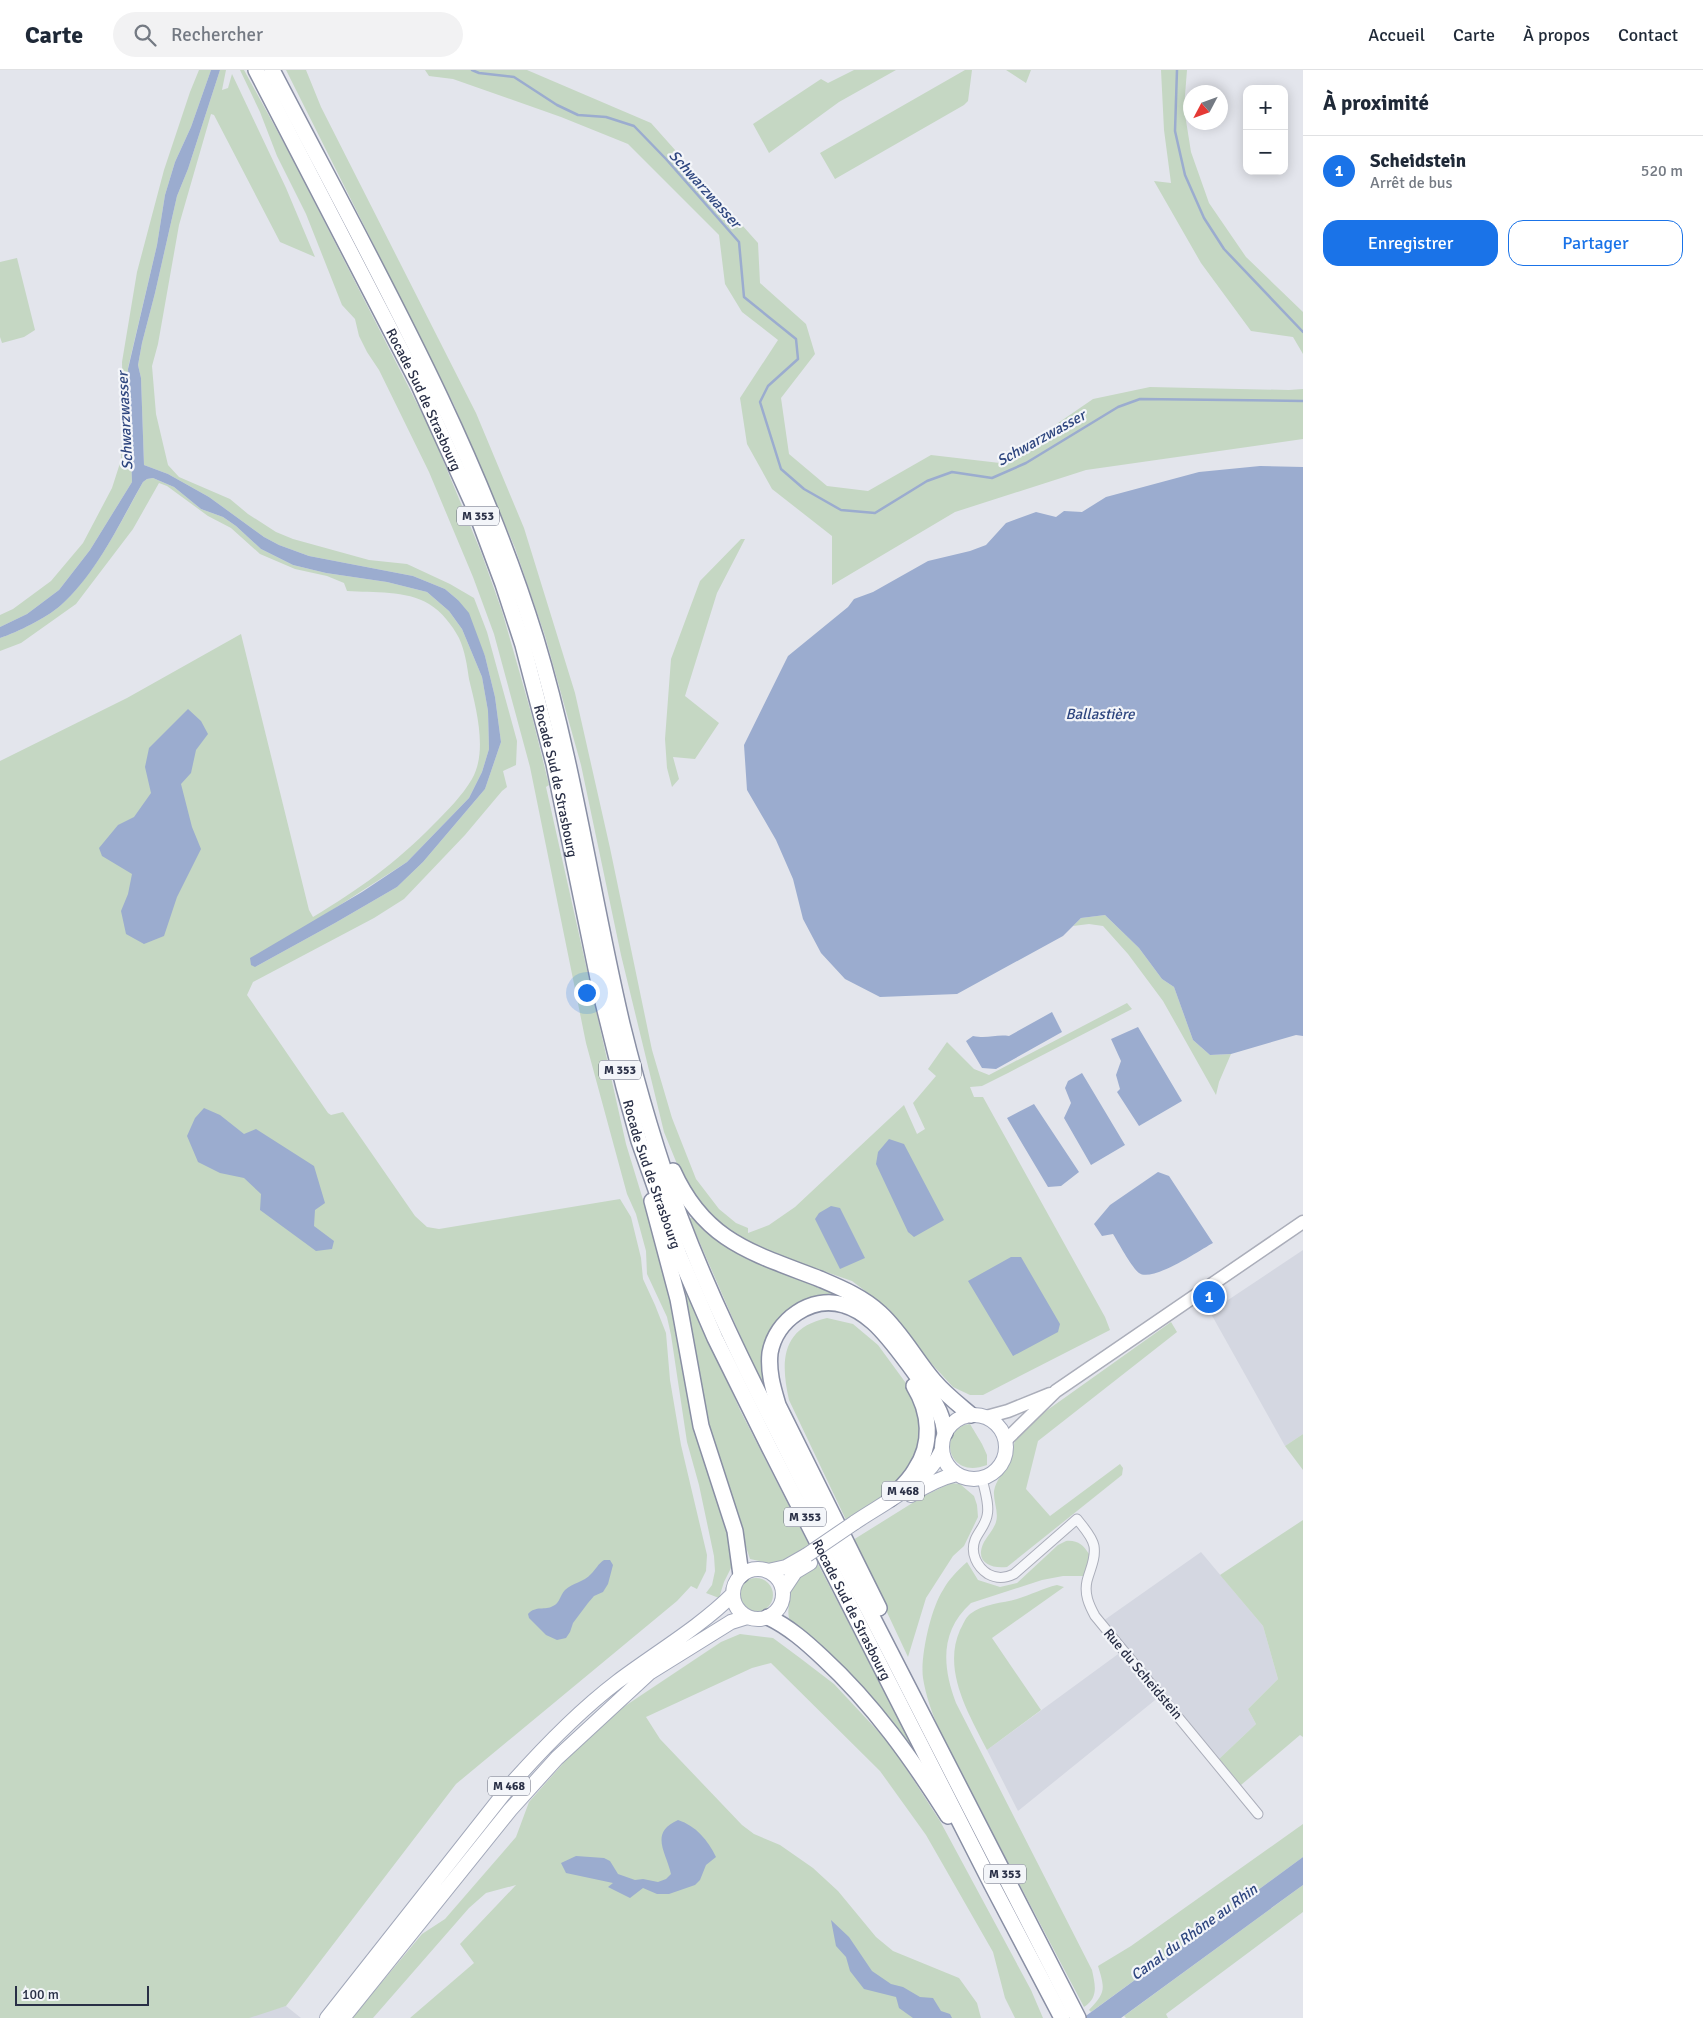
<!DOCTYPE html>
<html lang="fr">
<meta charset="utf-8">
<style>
:root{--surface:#fff;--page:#f2f2f3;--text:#1f2937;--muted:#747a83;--line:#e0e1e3;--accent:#1a73e8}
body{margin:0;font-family:Signika,sans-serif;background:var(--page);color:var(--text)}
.controls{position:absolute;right:15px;top:15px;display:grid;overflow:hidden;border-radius:10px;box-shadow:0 2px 12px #0003}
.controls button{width:45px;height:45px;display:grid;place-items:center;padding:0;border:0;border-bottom:1px solid var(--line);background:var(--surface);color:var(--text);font:25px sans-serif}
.compass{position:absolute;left:1183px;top:15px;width:45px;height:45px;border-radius:50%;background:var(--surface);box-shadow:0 2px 12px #0003;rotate:229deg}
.scale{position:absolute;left:15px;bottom:12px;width:134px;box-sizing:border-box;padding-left:5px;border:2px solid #292f46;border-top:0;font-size:14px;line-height:18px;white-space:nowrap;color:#292f46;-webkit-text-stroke:4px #f3f5f9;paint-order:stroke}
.you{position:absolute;left:586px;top:922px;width:18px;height:18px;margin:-12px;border:4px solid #fff;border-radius:50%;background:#1a73e8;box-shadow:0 0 0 8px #1a73e833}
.badge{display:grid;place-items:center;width:32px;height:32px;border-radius:50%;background:var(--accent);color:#fff;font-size:16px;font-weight:700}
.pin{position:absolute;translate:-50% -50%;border:2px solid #fff;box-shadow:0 1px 5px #0006}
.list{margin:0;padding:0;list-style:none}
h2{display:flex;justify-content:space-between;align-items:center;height:65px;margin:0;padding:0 20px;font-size:21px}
h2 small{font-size:16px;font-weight:400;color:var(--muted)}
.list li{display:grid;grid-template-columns:32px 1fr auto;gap:15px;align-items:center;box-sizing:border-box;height:70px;padding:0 20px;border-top:1px solid var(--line)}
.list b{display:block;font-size:19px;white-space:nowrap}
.list p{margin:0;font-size:16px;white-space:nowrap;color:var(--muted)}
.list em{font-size:16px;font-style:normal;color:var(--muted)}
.actions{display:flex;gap:10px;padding:15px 20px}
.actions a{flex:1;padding:11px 0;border:1px solid var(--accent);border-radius:15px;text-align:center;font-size:18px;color:var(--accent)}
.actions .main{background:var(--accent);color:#fff}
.icon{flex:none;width:28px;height:28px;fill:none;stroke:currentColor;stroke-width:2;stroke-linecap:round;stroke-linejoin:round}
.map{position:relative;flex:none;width:1303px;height:1948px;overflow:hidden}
header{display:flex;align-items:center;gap:30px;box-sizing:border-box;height:70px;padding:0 25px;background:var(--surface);border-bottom:1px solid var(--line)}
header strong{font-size:24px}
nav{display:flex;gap:28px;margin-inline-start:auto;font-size:18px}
.search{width:350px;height:45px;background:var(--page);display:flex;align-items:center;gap:12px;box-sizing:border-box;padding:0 18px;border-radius:28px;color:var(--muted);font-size:19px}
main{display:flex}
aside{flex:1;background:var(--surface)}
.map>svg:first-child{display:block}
.built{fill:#d4d7e1}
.green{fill:#c5d7c3}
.water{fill:#9baccf}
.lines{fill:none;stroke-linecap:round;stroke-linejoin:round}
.stream{stroke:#9baccf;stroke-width:2.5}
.minor-casing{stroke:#abaeba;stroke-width:11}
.secondary-casing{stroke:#abaeba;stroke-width:15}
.primary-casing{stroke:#a1a7b9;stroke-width:16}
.trunk-casing{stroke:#898fa4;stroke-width:18}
.minor{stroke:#f6f7fa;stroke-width:9}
.secondary{stroke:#fff;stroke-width:12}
.primary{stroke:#fff;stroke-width:14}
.trunk{stroke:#fff;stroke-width:15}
.primary-bridge-casing{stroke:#a1a7b9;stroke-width:16;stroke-linecap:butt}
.primary-bridge{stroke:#fff;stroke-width:14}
.labels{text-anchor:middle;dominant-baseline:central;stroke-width:4.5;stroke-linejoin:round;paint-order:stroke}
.shield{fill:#f3f5f9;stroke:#666a7c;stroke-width:1}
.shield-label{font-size:12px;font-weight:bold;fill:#292f46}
.street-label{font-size:14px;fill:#292f46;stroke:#f3f5f9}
.water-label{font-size:15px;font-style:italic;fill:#2e467f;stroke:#f3f5f9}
</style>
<header>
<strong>Carte</strong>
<div class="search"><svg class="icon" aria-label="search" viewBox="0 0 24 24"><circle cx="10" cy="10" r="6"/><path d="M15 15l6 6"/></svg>Rechercher</div>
<nav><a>Accueil</a><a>Carte</a><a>À propos</a><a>Contact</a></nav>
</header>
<main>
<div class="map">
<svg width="1303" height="1948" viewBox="0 0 1303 1948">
<rect width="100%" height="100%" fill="#e3e5ec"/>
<path class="built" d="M 1303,1180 L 1303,1364 L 1285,1376 L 1210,1242 Z
M 1201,1482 L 1263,1556 L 1278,1609 L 1248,1639 L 1256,1654 L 1219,1689 L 1165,1622 L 1018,1741 L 987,1680 L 1125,1579 L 1103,1551 Z
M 286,1936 L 301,1948 L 243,1948 Z"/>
<path class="green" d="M 199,0 L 211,0 L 191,57 L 175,92 L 165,125 L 157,175 L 128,298 L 132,412 L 90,480 L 59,520 L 27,544 L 0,557 L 0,545 L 13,539 L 51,511 L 83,473 L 112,418 L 121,390 L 123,344 L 122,292 L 137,202 L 164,100 L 190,22 Z
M 220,0 L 226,0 L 222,20 L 228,18 L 232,4 L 286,118 L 315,187 L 280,172 L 214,45 L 211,44 L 179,155 L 158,274 L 152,296 L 156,344 L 168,395 L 179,407 L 230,429 L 248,444 L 276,462 L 293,469 L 369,490 L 407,494 L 450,514 L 474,528 L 487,562 L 517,671 L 516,695 L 503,701 L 507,717 L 502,721 L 465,765 L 404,829 L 374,848 L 253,912 L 247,925 L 328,1043 L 331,1045 L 343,1042 L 415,1146 L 427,1157 L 439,1159 L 620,1129 L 631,1147 L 641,1188 L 643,1209 L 655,1235 L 666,1263 L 670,1310 L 681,1375 L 707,1485 L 706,1501 L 697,1519 L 691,1516 L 677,1531 L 456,1714 L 286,1936 L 249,1948 L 0,1948 L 0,691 L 127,628 L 241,564 L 309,840 L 313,847 C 358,820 396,793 433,755 C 447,741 462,726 472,709 C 488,681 476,638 469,609 C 467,595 465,581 459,568 C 452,555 442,542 429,534 C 406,520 374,523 347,521 L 344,513 L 327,506 L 295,499 L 260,484 L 231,458 L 208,446 L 167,416 L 159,413 L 133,459 L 76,534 L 21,573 L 0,581 L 0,568 C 18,562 46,548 60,536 C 96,504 120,453 143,412 L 147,409 L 153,408 L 174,417 L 201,439 L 223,447 L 236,456 L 261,479 L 293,495 L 326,503 L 387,512 L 427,522 L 449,541 L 462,559 L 482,607 L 488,641 L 489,679 L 482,702 L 469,728 L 407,792 L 312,853 L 255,897 L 335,853 L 397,817 L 423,792 L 485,719 L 501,672 L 495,627 L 485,586 L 458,530 L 445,519 L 413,506 L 309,486 L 279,475 L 264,467 L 209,427 L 168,404 L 144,395 L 141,308 L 138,295 L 142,273 L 155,223 L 177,126 L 188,99 Z
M 240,0 L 244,0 L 291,86 L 431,361 L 481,482 L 502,541 L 532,646 L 549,715 L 546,717 L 626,1074 L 658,1179 L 728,1456 L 733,1494 L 724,1512 L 719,1528 L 706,1523 L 712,1515 L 715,1501 L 714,1486 L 699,1415 L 687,1372 L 671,1265 L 667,1247 L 647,1204 L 646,1181 L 636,1144 L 627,1124 L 586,973 L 530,697 L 494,564 L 473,507 L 429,402 L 379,300 L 367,282 L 359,266 L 355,249 L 342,235 L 306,144 L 277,86 L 260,42 Z
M 286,0 L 306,0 L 321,37 L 476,343 L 524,458 L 575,623 L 610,778 L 652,980 L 672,1048 L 696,1109 L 719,1139 L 736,1153 L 748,1158 L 748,1163 L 769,1155 L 795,1137 L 904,1035 L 917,1064 L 925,1059 L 913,1033 L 936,1006 L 928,999 L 947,972 L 974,999 L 989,1005 L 1127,933 L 1132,939 L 1008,1003 L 982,1016 L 970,1017 L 974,1027 L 983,1027 L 1105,1247 L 1110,1260 L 983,1325 L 970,1325 L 953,1317 L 920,1281 L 889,1239 L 852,1211 L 748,1175 L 718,1155 L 686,1116 L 664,1062 L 621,885 L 581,695 L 545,566 L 515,478 L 454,335 Z
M 425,0 L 527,0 L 651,53 L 758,173 L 760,213 L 806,254 L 815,284 L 781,328 L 789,384 L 827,416 L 868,421 L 931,385 L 1000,393 L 1093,329 L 1150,317 L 1289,320 L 1303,319 L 1303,369 L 1086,400 L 955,442 L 832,515 L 832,466 L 772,419 L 747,374 L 740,328 L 778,270 L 742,242 L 725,214 L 719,165 L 628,74 L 561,47 L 453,9 L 429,6 Z
M 854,0 L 896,0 L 839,32 L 769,83 L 753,54 L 821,9 L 828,13 Z
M 965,0 L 972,0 L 968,31 L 964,35 L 835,109 L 820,83 Z
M 1006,0 L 1031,0 L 1026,13 Z
M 1161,0 L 1187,0 L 1184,38 L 1191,82 L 1209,133 L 1246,187 L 1303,242 L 1303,284 L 1293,267 L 1251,261 L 1201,193 L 1154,111 L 1171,113 L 1164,60 Z
M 17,188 L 35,260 L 24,267 L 2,273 L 0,267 L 0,192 Z
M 741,469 L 745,469 L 717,523 L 685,626 L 719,653 L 695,689 L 673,687 L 679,709 L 672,717 L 667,698 L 665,669 L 671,589 L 700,511 Z
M 1105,845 L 1139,878 L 1162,909 L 1174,917 L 1193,970 L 1210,985 L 1231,984 L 1219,1012 L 1216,1025 L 1163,931 L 1128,884 L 1103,856 L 1089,854 L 1073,856 L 1081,848 Z
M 689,1148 L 694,1148 L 704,1161 L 747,1189 L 844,1228 L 777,1254 L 767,1323 L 756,1302 Z
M 684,1212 L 740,1340 L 809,1475 L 777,1495 L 750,1489 L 713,1377 L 681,1214 Z
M 827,1248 L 853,1254 L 878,1275 L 908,1316 L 920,1344 L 920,1383 L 899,1414 L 847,1452 L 789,1330 C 780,1290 782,1258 827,1248 Z
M 1171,1252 L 1177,1262 L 1038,1371 L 1026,1419 L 1050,1446 L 1120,1394 L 1123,1398 L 1122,1405 L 1007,1497 C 990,1499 974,1492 984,1472 C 988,1465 994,1459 996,1452 C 999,1442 993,1431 994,1421 C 996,1410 1003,1403 1009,1394 C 1014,1387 1012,1376 1016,1368 C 1020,1362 1027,1356 1032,1351 Z
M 970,1354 L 982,1374 L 987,1385 L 987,1395 C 945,1411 938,1357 970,1354 Z
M 1303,1364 L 1303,1400 L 1285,1376 Z
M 951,1413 L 960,1414 L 974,1426 L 977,1435 L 978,1447 L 964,1476 L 953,1486 L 926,1528 L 908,1587 L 853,1470 L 922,1427 Z
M 1303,1450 L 1303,1667 L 1300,1665 L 1241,1715 L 1219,1689 L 1256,1654 L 1248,1639 L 1278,1609 L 1263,1556 L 1220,1505 Z
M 1066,1471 C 1078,1470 1083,1475 1089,1484 L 1088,1497 L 1083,1506 L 1063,1506 L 1042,1510 L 971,1533 C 940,1561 942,1596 956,1633 L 1092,1900 C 1095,1915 1099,1927 1084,1937 C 1049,1870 1013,1803 979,1736 C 958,1696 930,1652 923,1608 C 920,1587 931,1538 943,1520 C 949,1509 958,1500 967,1492 L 978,1510 L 1000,1517 L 1017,1513 L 1058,1475 Z
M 818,1494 L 928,1705 L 790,1551 C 788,1545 788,1542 789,1535 C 790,1511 799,1508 818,1494 Z
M739 1525a17 17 0 1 1 34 0a17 17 0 1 1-34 0Z
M 1057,1515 L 1064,1517 L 992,1568 L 1041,1640 L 987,1680 C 969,1644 942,1601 960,1560 C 963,1555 965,1548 970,1544 C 982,1534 1003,1533 1017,1529 C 1031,1525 1043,1518 1057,1515 Z
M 740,1564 L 773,1568 L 800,1588 L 834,1614 L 891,1675 L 940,1751 L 1031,1920 L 1043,1948 L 1015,1948 L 1005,1928 L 993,1882 L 926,1765 L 880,1701 L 771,1593 L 752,1598 L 646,1647 L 660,1669 L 742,1755 L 754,1764 L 780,1775 L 813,1798 L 838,1821 L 876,1867 L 893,1881 L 959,1908 L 977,1933 L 981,1948 L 410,1948 L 474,1893 L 460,1874 L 516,1815 L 486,1823 L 469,1838 L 373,1948 L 352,1948 L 422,1864 L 445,1849 L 516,1767 L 529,1732 L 581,1673 L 622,1638 L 721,1572 Z
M 1303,1754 L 1303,1787 L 1091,1942 L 1089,1940 C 1106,1922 1105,1919 1098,1896 L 1131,1876 Z
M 1303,1815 L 1303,1842 L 1166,1944 L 1168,1948 L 1126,1948 L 1124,1946 Z"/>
<path class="water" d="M 211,0 L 220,0 L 188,99 L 177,126 L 155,223 L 142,273 L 138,295 L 141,308 L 144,395 L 168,404 L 209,427 L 264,467 L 279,475 L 309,486 L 413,506 L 445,519 L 458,530 L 469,543 L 485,586 L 495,627 L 501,672 L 485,719 L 423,792 L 397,817 L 335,853 L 255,897 L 251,895 L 250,888 L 362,822 L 407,792 L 469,728 L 482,702 L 489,679 L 488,641 L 482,607 L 462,559 L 449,541 L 427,522 L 387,512 L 326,503 L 293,495 L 261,479 L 236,456 L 223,447 L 201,439 L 174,417 L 153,408 L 147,409 L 143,412 C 119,454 97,503 60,536 C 46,548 18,562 0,568 L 0,557 L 27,544 L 59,520 L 90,480 L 132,412 L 128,299 L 157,175 L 165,125 L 175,92 L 191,57 Z
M 1260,396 L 1303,397 L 1303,966 L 1296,965 L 1231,984 L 1210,985 L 1193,970 L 1174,917 L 1162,909 L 1139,878 L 1105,845 L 1081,848 L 1063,866 L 957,924 L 880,927 L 845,909 L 821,883 L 803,849 L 793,809 L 776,770 L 747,720 L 744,675 L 788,586 L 848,537 L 854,529 L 873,522 L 928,491 L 970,481 L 986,475 L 1006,453 L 1036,442 L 1056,447 L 1064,441 L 1082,442 L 1106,427 L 1199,402 Z
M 188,639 L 201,651 L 208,664 L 196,680 L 191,703 L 181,714 L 192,757 L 201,779 L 177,827 L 164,866 L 144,874 L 126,864 L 121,841 L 128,824 L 132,804 L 102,786 L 99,778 L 118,755 L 134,747 L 151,723 L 145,697 L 149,678 Z
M 1052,942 L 1062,962 L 996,999 L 982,998 L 966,971 L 973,966 C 988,969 996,964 1009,966 Z
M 1138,957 L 1182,1031 L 1139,1056 L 1117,1022 L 1120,1019 L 1116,1005 L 1121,991 L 1111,969 Z
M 1082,1003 L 1125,1075 L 1091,1095 L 1064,1048 L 1071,1033 L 1065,1018 L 1068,1011 Z
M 1034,1034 L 1079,1102 L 1061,1116 L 1048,1117 L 1007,1048 Z
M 204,1038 L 220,1045 L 244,1064 L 256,1059 L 314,1096 L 325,1133 L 315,1140 L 314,1156 L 334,1171 L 332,1179 L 316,1181 L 260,1140 L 261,1124 L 244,1108 L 220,1103 L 198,1092 L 187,1066 L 195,1048 Z
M 889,1069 L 904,1074 L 944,1150 L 914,1167 L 908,1162 L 876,1094 L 878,1082 Z
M 1158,1102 L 1169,1106 L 1213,1173 C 1200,1180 1152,1213 1139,1203 C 1132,1198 1118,1172 1113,1164 L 1102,1166 L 1094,1154 L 1110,1135 Z
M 831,1136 L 840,1138 L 865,1188 L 840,1199 L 815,1149 L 819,1143 Z
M 1011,1187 L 1021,1187 L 1060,1254 L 1058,1262 L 1013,1286 L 968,1211 Z
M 604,1490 L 610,1490 L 613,1495 L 608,1514 L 603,1522 L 594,1526 L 588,1533 L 573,1553 L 570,1562 L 566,1568 L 557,1570 L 546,1565 L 529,1548 L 528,1544 C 536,1535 545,1541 553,1536 C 560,1533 560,1525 565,1520 C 572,1513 584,1512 591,1504 C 596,1499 598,1494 604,1490 Z
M 678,1750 C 696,1756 708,1770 716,1787 L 706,1795 L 700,1810 L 695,1815 L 669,1824 L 657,1824 L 643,1818 L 630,1828 L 608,1817 L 613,1813 L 566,1803 L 561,1793 L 576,1786 L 604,1788 L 610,1791 L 618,1804 L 635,1810 L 643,1809 L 658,1812 L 666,1809 L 671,1804 C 666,1782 649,1763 678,1750 Z
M 1303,1787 L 1303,1815 L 1121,1948 L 1083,1948 Z
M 831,1850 L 849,1867 L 872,1901 L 891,1914 L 903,1917 L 920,1927 L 933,1928 L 941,1941 L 950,1944 L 952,1948 L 913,1948 L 899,1938 L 896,1927 L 864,1919 L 850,1901 L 846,1887 L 836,1876 Z"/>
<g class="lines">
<path class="stream" d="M 472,0 L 479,3 L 514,7 L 557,35 L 578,45 L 606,47 L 634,56 L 666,89 L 739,172 L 744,227 L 796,269 L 798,289 L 768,316 L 760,332 L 781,399 L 804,419 L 841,440 L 875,443 L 927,411 L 952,402 L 992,408 L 1026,393 L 1118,337 L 1140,329 L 1303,331
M 1177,0 L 1175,61 L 1185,105 L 1204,148 L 1224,179 L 1303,262"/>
<defs>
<path id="minor" d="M 982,1408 C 984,1419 990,1435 987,1446 C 985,1456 978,1462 975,1470 C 970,1483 977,1497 988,1504 C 997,1509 1006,1508 1014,1504 L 1077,1449 C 1083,1457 1092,1466 1094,1476 C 1096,1489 1090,1499 1087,1511 C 1084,1524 1089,1535 1095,1546 L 1258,1744"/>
<path id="secondary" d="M 986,1347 L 1008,1341 L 1050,1324
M 1006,1370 L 1056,1321 L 1303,1152"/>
<path id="primary" d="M942 1377a32 32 0 1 1 64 0a32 32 0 1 1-64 0Z
M 911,1425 C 925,1416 940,1408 957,1404
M 854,1453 C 883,1433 927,1413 942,1380
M733 1524a25 25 0 1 1 50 0a25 25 0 1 1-50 0Z
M 768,1501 L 786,1497 L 807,1485
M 783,1520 L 795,1502 L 810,1493
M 327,1948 L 513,1712 C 545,1676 579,1641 617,1612 C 654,1584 700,1557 732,1525
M 343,1948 L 510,1740 L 557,1688 L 649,1603 L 731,1552 L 747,1547"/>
<g id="trunk">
<path id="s1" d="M 256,0 L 418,313 L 475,439 L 503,514 L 523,575 L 554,694 L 602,928 L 624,1017 L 639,1071 L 679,1185 L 715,1268 L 769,1377 L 992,1815 L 1062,1948"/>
<path d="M 272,0 C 368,185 475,370 536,569 C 574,695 592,826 622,954 C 638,1019 657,1084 680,1147 C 709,1224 745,1297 782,1370 C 809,1424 836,1478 864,1531 C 936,1670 1008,1809 1078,1948"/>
<path d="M 673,1101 C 705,1172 753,1183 820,1209 C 841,1218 863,1227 880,1243 C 901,1262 916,1290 934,1311 C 945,1324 958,1334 971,1345"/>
<path d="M 652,1131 L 678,1229 L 701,1356 L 735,1461 L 741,1505"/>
<path d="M 890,1429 C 898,1420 909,1411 915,1400 C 933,1374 930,1342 914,1316"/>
<path d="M 879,1538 L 778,1335 C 773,1318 768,1302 770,1283 C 776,1250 811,1225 844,1235 C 855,1238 865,1245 873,1252 C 890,1267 929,1320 939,1341 C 942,1348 944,1355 945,1363"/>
<path d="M 768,1547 C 789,1557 806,1572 823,1588 C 873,1634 912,1689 948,1746"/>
</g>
</defs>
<use href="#minor" class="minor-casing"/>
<use href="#secondary" class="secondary-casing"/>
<use href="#primary" class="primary-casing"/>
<use href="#trunk" class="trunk-casing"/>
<use href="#minor" class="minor"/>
<use href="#secondary" class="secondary"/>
<use href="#primary" class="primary"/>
<use href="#trunk" class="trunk"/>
<defs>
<path id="primary-bridge" d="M 807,1485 L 854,1453"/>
</defs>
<use href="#primary-bridge" class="primary-bridge-casing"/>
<use href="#primary-bridge" class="primary-bridge"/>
</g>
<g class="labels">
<g class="shield">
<rect x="457" y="436.5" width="42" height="19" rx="4"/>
<rect x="599" y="990.5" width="42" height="19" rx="4"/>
<rect x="882" y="1411.5" width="42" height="19" rx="4"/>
<rect x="784" y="1437.5" width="42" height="19" rx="4"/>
<rect x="488" y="1706.5" width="42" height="19" rx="4"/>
<rect x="984" y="1794.5" width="42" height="19" rx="4"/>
</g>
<g class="shield-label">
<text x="478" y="446">M 353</text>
<text x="620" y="1000">M 353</text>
<text x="903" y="1421">M 468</text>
<text x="805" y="1447">M 353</text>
<text x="509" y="1716">M 468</text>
<text x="1005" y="1804">M 353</text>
</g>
<g class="street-label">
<text stroke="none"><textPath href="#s1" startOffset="370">Rocade Sud de Strasbourg</textPath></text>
<text stroke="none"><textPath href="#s1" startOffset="775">Rocade Sud de Strasbourg</textPath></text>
<text stroke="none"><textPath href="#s1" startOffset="1180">Rocade Sud de Strasbourg</textPath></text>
<text stroke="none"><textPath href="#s1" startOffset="1660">Rocade Sud de Strasbourg</textPath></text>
<text transform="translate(1143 1604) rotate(50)">Rue du Scheidstein</text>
</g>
<g class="water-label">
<text transform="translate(705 119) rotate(48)">Schwarzwasser</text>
<text transform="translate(125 351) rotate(-93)">Schwarzwasser</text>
<text transform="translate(1041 368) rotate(-29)">Schwarzwasser</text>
<text x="1100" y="644">Ballastière</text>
<text transform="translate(1194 1862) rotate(-36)">Canal du Rhône au Rhin</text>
</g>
</g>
</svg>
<div class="controls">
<button>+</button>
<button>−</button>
</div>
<svg class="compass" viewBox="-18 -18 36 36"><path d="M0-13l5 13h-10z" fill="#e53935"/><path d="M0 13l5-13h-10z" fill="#747a83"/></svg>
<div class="scale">100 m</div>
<div class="you"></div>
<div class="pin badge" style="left:1209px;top:1227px">1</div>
</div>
<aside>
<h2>À proximité<small></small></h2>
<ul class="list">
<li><span class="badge">1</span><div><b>Scheidstein</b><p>Arrêt de bus</p></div><em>520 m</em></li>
</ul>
<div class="actions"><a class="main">Enregistrer</a><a>Partager</a></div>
</aside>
</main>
